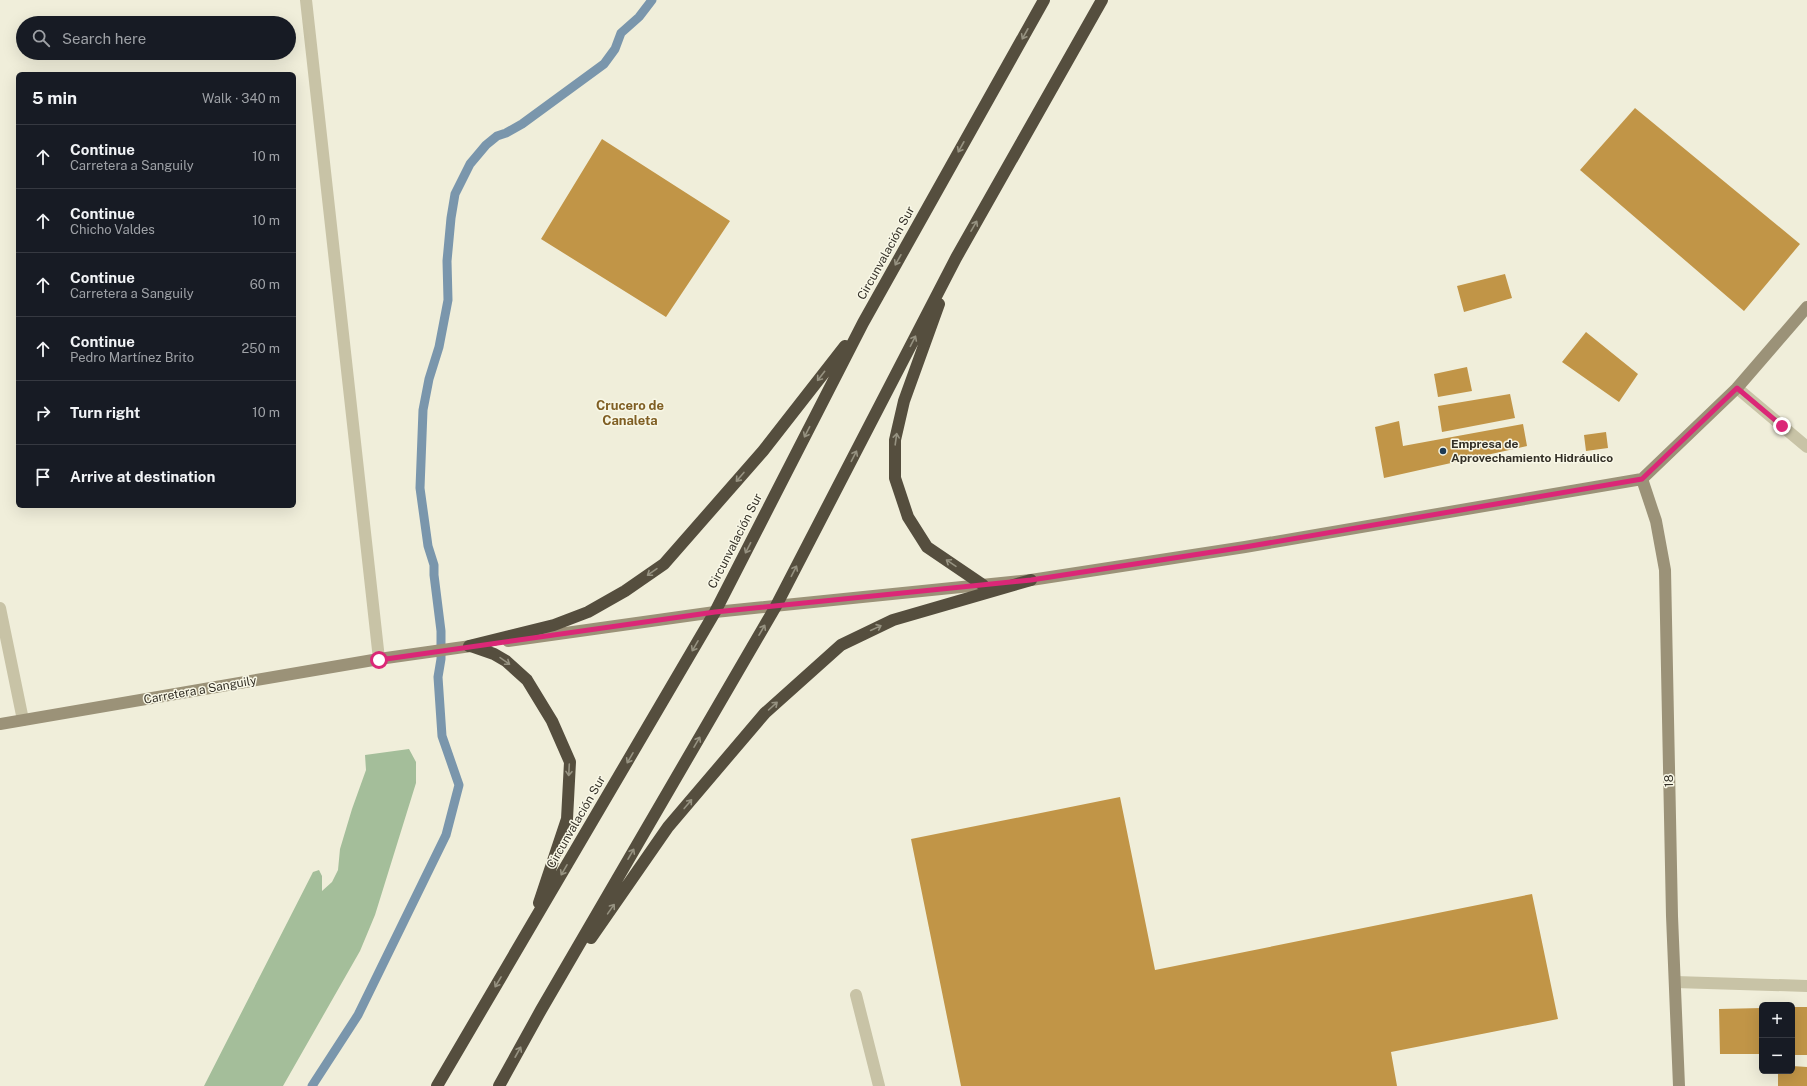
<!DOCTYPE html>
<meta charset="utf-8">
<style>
:root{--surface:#171b24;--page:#20242c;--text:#f1f3f6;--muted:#9ea1a6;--line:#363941}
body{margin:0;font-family:"Public Sans",sans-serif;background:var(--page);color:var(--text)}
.controls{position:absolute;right:12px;bottom:12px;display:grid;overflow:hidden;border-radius:6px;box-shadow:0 4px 16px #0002}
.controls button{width:36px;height:36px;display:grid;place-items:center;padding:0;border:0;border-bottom:1px solid var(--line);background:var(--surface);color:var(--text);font:20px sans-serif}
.stop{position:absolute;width:12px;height:12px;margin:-9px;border:3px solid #db2777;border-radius:50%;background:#fff}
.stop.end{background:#db2777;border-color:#fff;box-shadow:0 1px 4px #0008}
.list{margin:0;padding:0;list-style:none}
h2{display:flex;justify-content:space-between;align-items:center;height:52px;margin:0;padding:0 16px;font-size:17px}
h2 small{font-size:13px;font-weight:400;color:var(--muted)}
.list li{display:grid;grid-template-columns:26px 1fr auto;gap:12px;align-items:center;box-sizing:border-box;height:64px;padding:0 16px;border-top:1px solid var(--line)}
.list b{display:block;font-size:15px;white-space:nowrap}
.list p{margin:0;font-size:13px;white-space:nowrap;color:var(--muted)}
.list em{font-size:13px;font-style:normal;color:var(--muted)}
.icon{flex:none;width:22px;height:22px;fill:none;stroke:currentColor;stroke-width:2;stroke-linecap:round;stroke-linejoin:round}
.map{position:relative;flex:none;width:1807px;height:1086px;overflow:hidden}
.search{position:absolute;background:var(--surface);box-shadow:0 4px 16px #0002;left:16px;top:16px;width:280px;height:44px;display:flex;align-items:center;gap:10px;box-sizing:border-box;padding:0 14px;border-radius:22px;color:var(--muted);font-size:15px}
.panel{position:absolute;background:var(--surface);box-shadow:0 4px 16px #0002;left:16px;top:72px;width:280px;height:436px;border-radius:6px}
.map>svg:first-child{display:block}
.green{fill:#a4be9a}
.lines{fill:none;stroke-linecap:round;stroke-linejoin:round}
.stream{stroke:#7a96ac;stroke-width:9}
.building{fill:#c19547}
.lane{stroke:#c8c3a6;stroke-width:12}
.street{stroke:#c8c3a6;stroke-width:12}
.secondary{stroke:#9b9278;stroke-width:12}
.highway{stroke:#554e3e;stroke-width:12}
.oneway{stroke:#969281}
.route{stroke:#db2777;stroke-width:5}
.poi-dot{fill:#1e3b54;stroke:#f8f7e6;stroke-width:1.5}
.labels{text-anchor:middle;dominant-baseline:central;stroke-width:3;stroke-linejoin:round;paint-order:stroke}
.street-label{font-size:12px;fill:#343027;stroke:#f8f7e6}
.poi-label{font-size:12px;font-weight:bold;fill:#343027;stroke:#f8f7e6;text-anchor:start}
.neighbourhood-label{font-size:13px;font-weight:bold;fill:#7f5e23;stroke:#f8f7e6}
</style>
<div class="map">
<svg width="1807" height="1086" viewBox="0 0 1807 1086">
<rect width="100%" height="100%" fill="#f0eeda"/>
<path class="green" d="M 409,749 L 416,762 L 416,783 L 375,915 L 360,951 L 283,1086 L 204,1086 L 313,872 L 319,870 L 322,876 L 322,891 L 332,882 L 338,870 L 340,849 L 352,809 L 366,770 L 365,755 Z"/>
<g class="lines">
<path class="stream" d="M 312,1086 L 358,1015 L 446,835 L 459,785 L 442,736 L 438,677 L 441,659 L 441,631 L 434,575 L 434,565 L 428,546 L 420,488 L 423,410 L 429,379 L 439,347 L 448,300 L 447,261 L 451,218 L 455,194 L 470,164 L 486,145 L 497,136 L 506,133 L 522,124 L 604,64 L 615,49 L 621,33 L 639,17 L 652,0"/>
</g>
<path class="building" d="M 1635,108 L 1800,244 L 1744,311 L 1580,170 Z
M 602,139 L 730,221 L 666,317 L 541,239 Z
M 1505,274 L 1512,298 L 1464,312 L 1457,286 Z
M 1586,332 L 1638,374 L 1619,402 L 1562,362 Z
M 1467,367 L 1472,391 L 1438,397 L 1434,374 Z
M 1510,394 L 1515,418 L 1442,432 L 1438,406 Z
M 1399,421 L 1403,446 L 1523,424 L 1527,446 L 1384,478 L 1375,427 Z
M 1606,432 L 1608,448 L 1586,451 L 1584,435 Z
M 1120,797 L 1155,970 L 1532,894 L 1558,1019 L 1391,1052 L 1397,1086 L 961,1086 L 911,839 Z
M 1792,1007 L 1807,1007 L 1807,1055 L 1792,1055 Z
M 1762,1008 L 1762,1054 L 1720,1054 L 1719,1009 Z
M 1792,1066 L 1807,1067 L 1807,1086 L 1778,1086 L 1778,1071 L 1792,1071 Z"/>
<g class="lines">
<path class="lane" d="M 1737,388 L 1807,447
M 0,608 L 23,720
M 856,995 L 879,1086"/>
<path class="street" d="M 306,0 L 379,659
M 1675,982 L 1807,986"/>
<path class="secondary" d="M 1642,479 L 1656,521 L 1665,570 L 1672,916 L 1679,1086
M 508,641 L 715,612 L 1031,580 L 1245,547 L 1642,479 L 1737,388 L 1807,307
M 0,724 L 379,659 L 478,645"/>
<path class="highway" d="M 939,304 L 904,401 L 895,440 L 895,478 L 908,517 L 927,547 L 983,585
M 469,646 L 554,625 L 588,612 L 625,591 L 664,564 L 763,451 L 845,346
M 471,646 L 494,654 L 506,661 L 527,680 L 552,721 L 570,762 L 567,819 L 539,903
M 591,938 L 668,827 L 765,713 L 841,645 L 893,620 L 1031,580
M 437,1086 L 715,612 L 863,323 L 1044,0
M 499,1086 L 541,1010 L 776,606 L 956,258 L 1102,0"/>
</g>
<defs><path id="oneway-shaft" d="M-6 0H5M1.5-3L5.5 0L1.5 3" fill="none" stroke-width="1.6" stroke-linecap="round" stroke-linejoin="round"/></defs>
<g class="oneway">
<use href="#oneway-shaft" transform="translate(1025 34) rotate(119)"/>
<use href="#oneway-shaft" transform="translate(961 147) rotate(119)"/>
<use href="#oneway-shaft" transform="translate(974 226) rotate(-60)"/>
<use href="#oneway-shaft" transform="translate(898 260) rotate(119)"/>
<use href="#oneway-shaft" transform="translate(913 341) rotate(-63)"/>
<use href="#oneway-shaft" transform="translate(821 376) rotate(128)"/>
<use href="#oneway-shaft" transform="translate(807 432) rotate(117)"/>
<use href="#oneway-shaft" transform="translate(896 439) rotate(-82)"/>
<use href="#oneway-shaft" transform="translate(854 456) rotate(-63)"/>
<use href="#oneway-shaft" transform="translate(740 477) rotate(131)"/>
<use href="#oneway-shaft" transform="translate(748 548) rotate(117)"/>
<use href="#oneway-shaft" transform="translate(951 563) rotate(-146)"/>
<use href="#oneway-shaft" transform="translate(794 571) rotate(-63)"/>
<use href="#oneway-shaft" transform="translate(652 572) rotate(145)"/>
<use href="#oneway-shaft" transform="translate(876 628) rotate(-25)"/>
<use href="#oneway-shaft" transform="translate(762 630) rotate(-60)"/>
<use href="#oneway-shaft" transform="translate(695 646) rotate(120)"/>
<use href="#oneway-shaft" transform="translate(505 661) rotate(35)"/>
<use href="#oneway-shaft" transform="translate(773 706) rotate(-42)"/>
<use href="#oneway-shaft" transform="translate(697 742) rotate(-60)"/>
<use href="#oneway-shaft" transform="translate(630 758) rotate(120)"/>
<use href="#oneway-shaft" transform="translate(569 770) rotate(93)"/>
<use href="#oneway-shaft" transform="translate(688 804) rotate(-50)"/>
<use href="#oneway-shaft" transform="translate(631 854) rotate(-60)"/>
<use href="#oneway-shaft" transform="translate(564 870) rotate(120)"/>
<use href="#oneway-shaft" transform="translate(611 909) rotate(-55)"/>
<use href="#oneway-shaft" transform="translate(498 982) rotate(121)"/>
<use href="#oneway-shaft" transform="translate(518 1052) rotate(-61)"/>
</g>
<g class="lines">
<path class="route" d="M 379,660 L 715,612 L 1031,580 L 1245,547 L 1642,479 L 1737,388 L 1782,426"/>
</g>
<circle class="poi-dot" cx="1443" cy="451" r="4"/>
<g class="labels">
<g class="street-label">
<text transform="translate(886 253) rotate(-61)">Circunvalación Sur</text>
<text transform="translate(735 541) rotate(-63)">Circunvalación Sur</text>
<text transform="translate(200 690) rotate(-10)">Carretera a Sanguily</text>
<text transform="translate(1669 781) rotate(-91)">18</text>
<text transform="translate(576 822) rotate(-60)">Circunvalación Sur</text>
</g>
<g class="poi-label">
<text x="1451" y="444">Empresa de<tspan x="1451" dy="14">Aprovechamiento Hidráulico</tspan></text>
</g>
<g class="neighbourhood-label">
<text x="630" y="405">Crucero de<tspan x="630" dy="15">Canaleta</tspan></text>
</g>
</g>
</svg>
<div class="controls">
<button>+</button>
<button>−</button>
</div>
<div class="stop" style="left:379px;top:660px"></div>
<div class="stop end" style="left:1782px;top:426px"></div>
<div class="search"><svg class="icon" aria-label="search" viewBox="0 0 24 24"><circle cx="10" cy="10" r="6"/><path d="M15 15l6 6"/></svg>Search here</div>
<section class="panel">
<h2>5 min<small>Walk · 340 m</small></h2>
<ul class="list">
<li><svg class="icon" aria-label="ahead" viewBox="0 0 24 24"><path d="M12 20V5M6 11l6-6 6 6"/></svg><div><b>Continue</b><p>Carretera a Sanguily</p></div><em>10 m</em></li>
<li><svg class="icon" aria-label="ahead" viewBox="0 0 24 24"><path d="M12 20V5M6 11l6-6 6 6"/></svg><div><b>Continue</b><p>Chicho Valdes</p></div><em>10 m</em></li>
<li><svg class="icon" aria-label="ahead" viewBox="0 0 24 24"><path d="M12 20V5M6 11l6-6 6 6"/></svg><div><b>Continue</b><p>Carretera a Sanguily</p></div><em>60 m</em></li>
<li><svg class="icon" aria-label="ahead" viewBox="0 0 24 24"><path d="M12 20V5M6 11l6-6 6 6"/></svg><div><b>Continue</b><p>Pedro Martínez Brito</p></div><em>250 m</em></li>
<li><svg class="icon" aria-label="right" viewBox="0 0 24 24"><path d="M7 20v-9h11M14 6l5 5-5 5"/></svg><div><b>Turn right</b></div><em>10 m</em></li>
<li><svg class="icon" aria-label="arrive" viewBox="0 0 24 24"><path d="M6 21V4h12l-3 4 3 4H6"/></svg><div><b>Arrive at destination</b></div></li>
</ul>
</section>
</div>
